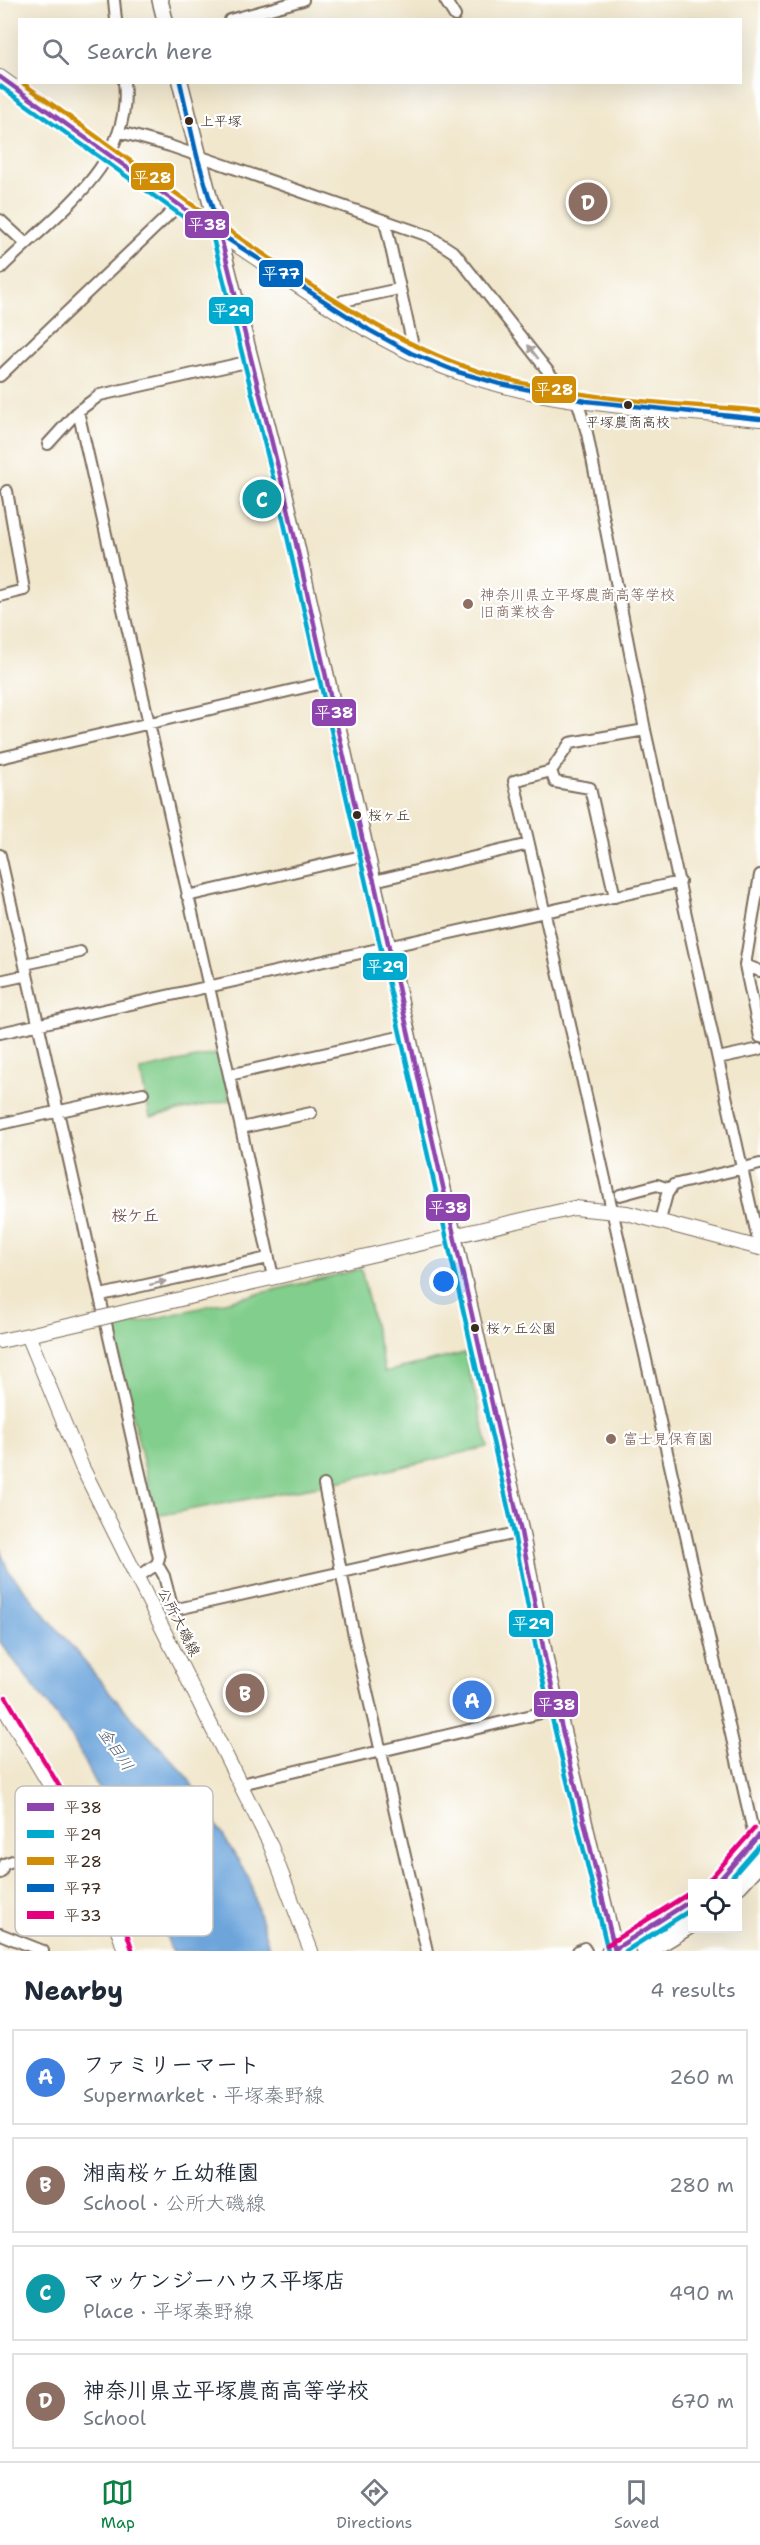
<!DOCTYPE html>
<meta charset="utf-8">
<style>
:root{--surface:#fff;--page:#f2f2f3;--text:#1f2937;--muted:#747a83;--line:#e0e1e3;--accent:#0b8043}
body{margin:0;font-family:"Shantell Sans","Klee One",sans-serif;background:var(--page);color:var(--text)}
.controls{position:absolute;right:18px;bottom:18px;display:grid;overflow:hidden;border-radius:0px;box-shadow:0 6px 24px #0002}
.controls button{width:54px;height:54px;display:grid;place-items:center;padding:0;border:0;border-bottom:2px solid var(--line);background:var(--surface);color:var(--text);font:30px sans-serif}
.you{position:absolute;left:444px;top:1282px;width:21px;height:21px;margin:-15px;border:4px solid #fff;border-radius:50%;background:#1a73e8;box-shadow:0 0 0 9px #1a73e833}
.badge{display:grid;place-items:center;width:39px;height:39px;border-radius:50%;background:var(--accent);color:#fff;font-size:20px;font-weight:700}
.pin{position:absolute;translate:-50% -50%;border:3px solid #fff;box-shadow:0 2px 6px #0006}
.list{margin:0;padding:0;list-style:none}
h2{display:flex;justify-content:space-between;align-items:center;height:78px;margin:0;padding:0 24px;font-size:26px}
h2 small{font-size:20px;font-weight:400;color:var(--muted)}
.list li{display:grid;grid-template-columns:39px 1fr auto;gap:18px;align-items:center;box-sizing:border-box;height:96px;margin:0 12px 12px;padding:0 12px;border:2px solid var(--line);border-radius:0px}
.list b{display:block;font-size:22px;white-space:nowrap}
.list p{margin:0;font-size:20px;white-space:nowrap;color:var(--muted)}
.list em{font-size:20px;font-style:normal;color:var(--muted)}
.icon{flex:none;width:33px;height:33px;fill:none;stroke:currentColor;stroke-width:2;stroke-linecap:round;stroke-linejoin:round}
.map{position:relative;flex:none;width:760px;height:1951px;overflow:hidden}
.search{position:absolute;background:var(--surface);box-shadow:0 6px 24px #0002;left:18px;right:18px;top:18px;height:66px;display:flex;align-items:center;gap:15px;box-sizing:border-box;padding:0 21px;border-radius:0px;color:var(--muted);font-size:22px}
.sheet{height:510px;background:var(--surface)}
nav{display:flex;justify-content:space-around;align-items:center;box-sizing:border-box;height:84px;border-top:2px solid var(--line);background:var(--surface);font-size:16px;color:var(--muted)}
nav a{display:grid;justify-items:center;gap:3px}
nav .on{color:var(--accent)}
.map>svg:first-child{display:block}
.green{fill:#82ce8c;stroke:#5e7c55;stroke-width:1.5}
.water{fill:#6da5db;stroke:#54687c;stroke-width:1.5}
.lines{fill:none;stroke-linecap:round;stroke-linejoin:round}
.street-casing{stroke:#7b6c5b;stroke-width:14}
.secondary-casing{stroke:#7b6c5b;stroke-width:16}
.primary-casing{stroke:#7b6c5b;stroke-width:18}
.highway-casing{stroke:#7b6c5b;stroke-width:21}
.street{stroke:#fff;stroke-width:10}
.secondary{stroke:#fff;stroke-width:14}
.primary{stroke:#fff;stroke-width:15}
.highway{stroke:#fff;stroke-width:18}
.secondary-bridge-casing{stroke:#7b6c5b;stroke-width:16;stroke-linecap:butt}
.secondary-bridge{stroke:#fff;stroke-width:14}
.bus-1-casing{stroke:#fff;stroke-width:9}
.bus-2-casing{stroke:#fff;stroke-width:9}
.bus-3-casing{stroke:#fff;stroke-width:9}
.bus-4-casing{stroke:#fff;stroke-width:9}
.bus-5-casing{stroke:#fff;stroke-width:9}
.bus-1{stroke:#8e44ad;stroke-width:4.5}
.bus-2{stroke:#00a9ce;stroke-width:4.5}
.bus-3{stroke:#d18d06;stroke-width:4.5}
.bus-4{stroke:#0065bd;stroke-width:4.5}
.bus-5{stroke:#e5007d;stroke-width:4.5}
.oneway{fill:#a79f9a}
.bus-dot{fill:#3b2a1e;stroke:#fff;stroke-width:2}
.education-dot{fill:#8d6e63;stroke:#fff;stroke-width:2}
.labels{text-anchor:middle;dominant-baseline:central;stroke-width:4.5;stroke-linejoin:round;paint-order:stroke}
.bus-label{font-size:14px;fill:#3b2a1e;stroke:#fff;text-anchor:start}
.education-label{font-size:15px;fill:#785e54;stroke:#fff;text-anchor:start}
.street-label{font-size:15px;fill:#3b2a1e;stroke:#fff}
.neighbourhood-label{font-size:16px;font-weight:bold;fill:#715152;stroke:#fff}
.water-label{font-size:16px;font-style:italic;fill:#4f5b6a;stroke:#fff}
.key{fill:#fff;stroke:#c4bfbc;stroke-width:1.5}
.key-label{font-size:16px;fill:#3b2a1e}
.line-badge{stroke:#fff;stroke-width:2}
.badge-label{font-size:16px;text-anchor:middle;font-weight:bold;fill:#fff}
</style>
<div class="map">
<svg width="760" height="1951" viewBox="0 0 760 1951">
<rect width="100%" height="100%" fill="#fff"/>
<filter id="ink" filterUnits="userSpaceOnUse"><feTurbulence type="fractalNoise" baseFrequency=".0167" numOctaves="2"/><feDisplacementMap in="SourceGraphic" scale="12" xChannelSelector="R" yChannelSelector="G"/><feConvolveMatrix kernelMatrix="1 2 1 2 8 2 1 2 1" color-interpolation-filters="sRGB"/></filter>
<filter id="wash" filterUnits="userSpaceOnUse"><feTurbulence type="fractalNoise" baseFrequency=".008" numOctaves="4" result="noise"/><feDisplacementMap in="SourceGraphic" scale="24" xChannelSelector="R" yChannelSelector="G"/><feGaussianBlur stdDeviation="1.35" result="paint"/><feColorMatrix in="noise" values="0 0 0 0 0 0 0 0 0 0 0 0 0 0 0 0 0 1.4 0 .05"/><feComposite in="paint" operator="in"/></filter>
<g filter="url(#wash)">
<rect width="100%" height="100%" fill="#f1e7cd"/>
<path class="green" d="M 220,1053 L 230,1100 L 150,1117 L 140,1070 Z
M 361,1269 L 385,1372 L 465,1353 L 488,1447 L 324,1485 L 156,1516 L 112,1329 Z"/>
<path class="water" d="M 0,1549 L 8,1570 L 123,1708 L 186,1775 L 249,1878 L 270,1951 L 171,1951 L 153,1893 L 72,1737 L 0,1642 Z"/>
</g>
<g filter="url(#ink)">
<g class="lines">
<defs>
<path id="street" d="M 114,0 L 116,20
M 445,0 L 455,16
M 230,20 L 303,0
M 120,132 L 170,146 L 429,236 L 455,253 L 558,384 L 567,400
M 0,220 L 25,243
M 385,221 L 415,355
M 0,269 C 51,217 134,166 124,82
M 333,309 L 343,301 L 399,289
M 0,376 L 179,205
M 577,400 L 587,433 L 645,730 L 760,1249
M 78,411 L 241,1128 L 273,1277
M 48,444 L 78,411 L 100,395 L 251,361
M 0,596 L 24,590 L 7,491
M 0,758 L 327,682
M 551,771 L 555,782 L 590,788 L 615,897
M 529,844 L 755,1840
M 0,855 L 159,1558 L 157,1564 L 138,1577
M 760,875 L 745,965 L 760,1037
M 374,881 L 529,844 L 514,781 L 551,771 L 570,743 L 645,730
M 187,896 L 366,855
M 25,964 L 80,952
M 745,965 L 760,971
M 0,981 L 27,975
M 0,1033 L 680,882
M 718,1058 L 760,1049
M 229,1075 L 408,1035
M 0,1124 L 143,1093
M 241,1128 L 311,1113
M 620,1195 L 657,1185 L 669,1189
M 660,1220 L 667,1194 L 673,1185 L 760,1164
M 101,1295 L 268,1258
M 324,1485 L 353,1631 L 427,1951
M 157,1564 L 164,1576 L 173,1610 L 521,1532
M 241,1784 L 558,1709
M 0,1873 L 4,1864 L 25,1857 L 76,1829
M 0,1934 L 43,1951
M 578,1951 L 584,1948 L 586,1951"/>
<path id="secondary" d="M 0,77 C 91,142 181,209 274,270 C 331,308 388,347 452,370 C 550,406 657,409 760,419
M 133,1310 L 574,1208 L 627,1213 L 760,1248
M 28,1335 L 81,1323
M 0,1341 L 28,1335 L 82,1467 L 270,1844 L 311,1951
M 0,1701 L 76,1829 L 106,1893 L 125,1951"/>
<path id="primary" d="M 160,0 L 165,20
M 180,82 L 286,499 L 521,1532 L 546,1662 L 615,1951"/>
<path id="highway" d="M 716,1884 L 760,1834
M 738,1885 L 760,1861
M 611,1951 L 692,1900
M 646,1951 L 692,1923"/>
</defs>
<use href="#street" class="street-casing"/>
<use href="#secondary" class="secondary-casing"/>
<use href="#primary" class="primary-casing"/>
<use href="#highway" class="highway-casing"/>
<use href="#street" class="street"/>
<use href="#secondary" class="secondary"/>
<use href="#primary" class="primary"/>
<use href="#highway" class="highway"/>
<defs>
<path id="secondary-bridge" d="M 81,1323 L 133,1310"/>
</defs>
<use href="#secondary-bridge" class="secondary-bridge-casing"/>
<use href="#secondary-bridge" class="secondary-bridge"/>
<defs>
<path id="bus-1" d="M 0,77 L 220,234 L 286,499 L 366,855 L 374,881 L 521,1532 L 546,1662 L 615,1951
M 716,1884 L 760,1834
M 615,1949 L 692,1900"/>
<path id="bus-2" d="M 0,86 L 213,238 L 279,501 L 514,1534 L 539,1664 L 608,1951
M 726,1884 L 760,1845
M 626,1951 L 692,1909"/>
<path id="bus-3" d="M 21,82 C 103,141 184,201 268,257 C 339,304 409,351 491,375 C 578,400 670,403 760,411"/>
<path id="bus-4" d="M 180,82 L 197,156 L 220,234 L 369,330 L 411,353 L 458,372 L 500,384 L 586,401 L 760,419"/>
<path id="bus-5" d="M 6,1697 L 83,1826 L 113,1890 L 132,1949
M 710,1879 L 754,1829
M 607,1945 L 688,1894"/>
</defs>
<use href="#bus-1" class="bus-1-casing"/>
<use href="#bus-2" class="bus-2-casing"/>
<use href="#bus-3" class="bus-3-casing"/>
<use href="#bus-4" class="bus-4-casing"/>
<use href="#bus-5" class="bus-5-casing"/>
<use href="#bus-1" class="bus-1"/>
<use href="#bus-2" class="bus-2"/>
<use href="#bus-3" class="bus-3"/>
<use href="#bus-4" class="bus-4"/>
<use href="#bus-5" class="bus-5"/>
</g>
<defs><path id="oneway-solid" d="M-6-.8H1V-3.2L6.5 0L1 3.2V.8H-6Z" transform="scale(1.5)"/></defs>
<g class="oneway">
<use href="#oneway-solid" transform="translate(533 352) rotate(-128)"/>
<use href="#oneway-solid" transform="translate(158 1283) rotate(-13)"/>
</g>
</g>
<g class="bus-dot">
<circle cx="189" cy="121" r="5"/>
<circle cx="628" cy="405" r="5"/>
<circle cx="357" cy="815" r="5"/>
<circle cx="475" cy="1328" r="5"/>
</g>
<g class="education-dot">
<circle cx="468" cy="604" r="6"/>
<circle cx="611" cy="1439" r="6"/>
</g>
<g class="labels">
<g class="bus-label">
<text x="200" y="121">上平塚</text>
<text x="628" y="422" text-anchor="middle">平塚農商高校</text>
<text x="368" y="815">桜ヶ丘</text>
<text x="486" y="1328">桜ヶ丘公園</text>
</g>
<g class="education-label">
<text x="480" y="595">神奈川県立平塚農商高等学校<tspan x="480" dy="17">旧商業校舎</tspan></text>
<text x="623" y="1439">富士見保育園</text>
</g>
<g class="street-label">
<text transform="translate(179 1622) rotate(63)">公所大磯線</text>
</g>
<g class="neighbourhood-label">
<text x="135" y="1215">桜ケ丘</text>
</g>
<g class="water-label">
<text transform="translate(116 1749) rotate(56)">金目川</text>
</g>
</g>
<rect x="15" y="1786" width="198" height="150" rx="9" class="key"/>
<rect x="27" y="1803" width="27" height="8" fill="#8e44ad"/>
<rect x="27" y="1830" width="27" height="8" fill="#00a9ce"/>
<rect x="27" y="1857" width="27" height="8" fill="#d18d06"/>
<rect x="27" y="1884" width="27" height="8" fill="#0065bd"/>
<rect x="27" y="1911" width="27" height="8" fill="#e5007d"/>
<g class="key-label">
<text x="64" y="1813">平38</text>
<text x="64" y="1840">平29</text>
<text x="64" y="1867">平28</text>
<text x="64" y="1894">平77</text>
<text x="64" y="1921">平33</text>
</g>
<g class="line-badge">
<rect x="130" y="162" width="45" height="29" rx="6" fill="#d18d06"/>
<rect x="184" y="210" width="46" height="29" rx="6" fill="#8e44ad"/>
<rect x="258" y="259" width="46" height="29" rx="6" fill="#0065bd"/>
<rect x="208" y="296" width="46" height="29" rx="6" fill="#00a9ce"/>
<rect x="531" y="375" width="46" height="29" rx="6" fill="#d18d06"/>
<rect x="311" y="698" width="46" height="29" rx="6" fill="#8e44ad"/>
<rect x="362" y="952" width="46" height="29" rx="6" fill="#00a9ce"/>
<rect x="425" y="1193" width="46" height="29" rx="6" fill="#8e44ad"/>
<rect x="508" y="1609" width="46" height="29" rx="6" fill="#00a9ce"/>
<rect x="533" y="1690" width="46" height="28" rx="6" fill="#8e44ad"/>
</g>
<g class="badge-label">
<text x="152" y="183">平28</text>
<text x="207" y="230">平38</text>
<text x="281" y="279">平77</text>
<text x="231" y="316">平29</text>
<text x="554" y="395">平28</text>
<text x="334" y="718">平38</text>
<text x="385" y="972">平29</text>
<text x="448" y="1213">平38</text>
<text x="531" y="1629">平29</text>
<text x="556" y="1710">平38</text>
</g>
</svg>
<div class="controls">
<button><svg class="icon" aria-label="locate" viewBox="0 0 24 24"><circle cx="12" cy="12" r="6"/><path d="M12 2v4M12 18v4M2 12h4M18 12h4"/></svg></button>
</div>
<div class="you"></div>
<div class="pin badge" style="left:472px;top:1700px;background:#3f7fe0">A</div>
<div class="pin badge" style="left:245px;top:1693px;background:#8d6e63">B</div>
<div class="pin badge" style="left:262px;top:499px;background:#0f9aa8">C</div>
<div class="pin badge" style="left:588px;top:202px;background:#8d6e63">D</div>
<div class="search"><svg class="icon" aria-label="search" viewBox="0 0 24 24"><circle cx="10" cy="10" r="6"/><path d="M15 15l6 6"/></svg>Search here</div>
</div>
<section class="sheet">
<h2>Nearby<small>4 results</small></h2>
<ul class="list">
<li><span class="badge" style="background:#3f7fe0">A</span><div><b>ファミリーマート</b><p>Supermarket · 平塚秦野線</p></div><em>260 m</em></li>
<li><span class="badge" style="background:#8d6e63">B</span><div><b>湘南桜ヶ丘幼稚園</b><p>School · 公所大磯線</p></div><em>280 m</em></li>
<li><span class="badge" style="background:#0f9aa8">C</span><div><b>マッケンジーハウス平塚店</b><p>Place · 平塚秦野線</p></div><em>490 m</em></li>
<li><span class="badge" style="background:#8d6e63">D</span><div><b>神奈川県立平塚農商高等学校</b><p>School</p></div><em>670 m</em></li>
</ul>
</section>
<nav>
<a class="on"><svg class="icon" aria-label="map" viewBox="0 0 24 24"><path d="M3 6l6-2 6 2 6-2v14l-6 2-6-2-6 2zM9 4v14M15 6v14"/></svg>Map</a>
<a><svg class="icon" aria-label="directions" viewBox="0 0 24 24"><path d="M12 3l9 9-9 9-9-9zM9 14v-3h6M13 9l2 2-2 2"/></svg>Directions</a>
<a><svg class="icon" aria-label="saved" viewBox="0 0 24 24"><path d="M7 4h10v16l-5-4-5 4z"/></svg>Saved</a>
</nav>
